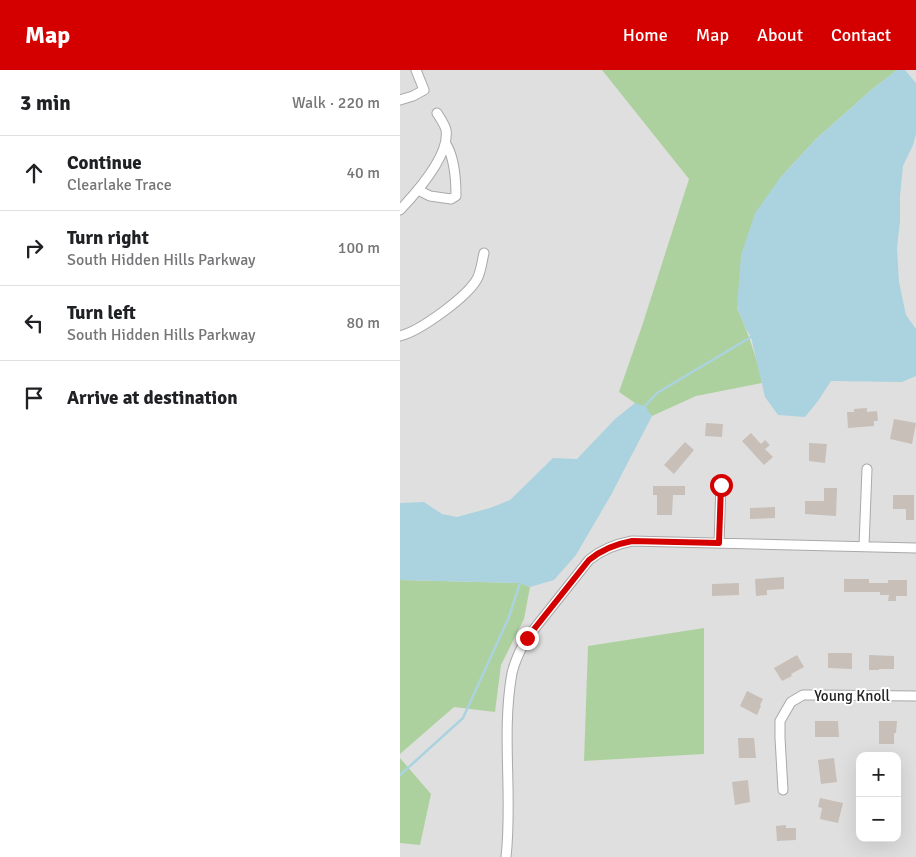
<!DOCTYPE html>
<meta charset="utf-8">
<style>
:root{--surface:#fff;--page:#f6f6f6;--text:#202124;--muted:#757577;--line:#e0e0e0;--accent:#d40000}
body{margin:0;font-family:Signika,sans-serif;background:var(--page);color:var(--text)}
.controls{position:absolute;right:15px;bottom:15px;display:grid;overflow:hidden;border-radius:10px;box-shadow:0 5px 20px #0002}
.controls button{width:45px;height:45px;display:grid;place-items:center;padding:0;border:0;border-bottom:1px solid var(--line);background:var(--surface);color:var(--text);font:25px sans-serif}
.stop{position:absolute;width:15px;height:15px;margin:-11px;border:4px solid #d40000;border-radius:50%;background:#fff}
.stop.end{background:#d40000;border-color:#fff;box-shadow:0 1px 5px #0008}
.list{margin:0;padding:0;list-style:none}
h2{display:flex;justify-content:space-between;align-items:center;height:65px;margin:0;padding:0 20px;font-size:21px}
h2 small{font-size:16px;font-weight:400;color:var(--muted)}
.list li{display:grid;grid-template-columns:32px 1fr auto;gap:15px;align-items:center;box-sizing:border-box;height:75px;padding:0 20px;border-top:1px solid var(--line)}
.list b{display:block;font-size:19px;white-space:nowrap}
.list p{margin:0;font-size:16px;white-space:nowrap;color:var(--muted)}
.list em{font-size:16px;font-style:normal;color:var(--muted)}
.icon{flex:none;width:28px;height:28px;fill:none;stroke:currentColor;stroke-width:2;stroke-linecap:round;stroke-linejoin:round}
.map{position:relative;flex:none;width:516px;height:787px;overflow:hidden}
header{display:flex;align-items:center;gap:30px;box-sizing:border-box;height:70px;padding:0 25px;background:var(--accent);color:#fff}
header strong{font-size:24px}
nav{display:flex;gap:28px;margin-inline-start:auto;font-size:18px}
main{display:flex}
aside{flex:1;background:var(--surface)}
.map>svg:first-child{display:block}
.residential{fill:#e0dfdf;fill-rule:evenodd}
.forest{fill:#add19e}
.water{fill:#aad3df}
.lines{fill:none;stroke-linecap:round;stroke-linejoin:round}
.stream{stroke:#aad3df;stroke-width:2.5}
.building{fill:#c7bfb8}
.minor-casing{stroke:#a9a9a9;stroke-width:11}
.minor{stroke:#fff;stroke-width:9}
.route{stroke:#d40000;stroke-width:6}
.labels{text-anchor:middle;dominant-baseline:central;stroke-width:4;stroke-linejoin:round;paint-order:stroke}
.street-label{font-size:15px;fill:#222;stroke:#fff}
</style>
<header>
<strong>Map</strong>
<nav><a>Home</a><a>Map</a><a>About</a><a>Contact</a></nav>
</header>
<main>
<aside>
<h2>3 min<small>Walk · 220 m</small></h2>
<ul class="list">
<li><svg class="icon" aria-label="ahead" viewBox="0 0 24 24"><path d="M12 20V5M6 11l6-6 6 6"/></svg><div><b>Continue</b><p>Clearlake Trace</p></div><em>40 m</em></li>
<li><svg class="icon" aria-label="right" viewBox="0 0 24 24"><path d="M7 20v-9h11M14 6l5 5-5 5"/></svg><div><b>Turn right</b><p>South Hidden Hills Parkway</p></div><em>100 m</em></li>
<li><svg class="icon" aria-label="left" viewBox="0 0 24 24"><path d="M17 20v-9H6M10 6l-5 5 5 5"/></svg><div><b>Turn left</b><p>South Hidden Hills Parkway</p></div><em>80 m</em></li>
<li><svg class="icon" aria-label="arrive" viewBox="0 0 24 24"><path d="M6 21V4h12l-3 4 3 4H6"/></svg><div><b>Arrive at destination</b></div></li>
</ul>
</aside>
<div class="map">
<svg width="516" height="787" viewBox="0 0 516 787">
<rect width="100%" height="100%" fill="#f2efe9"/>
<path class="residential" d="M 0,0 L 516,0 L 516,787 L 0,787 ZM 460,686 L 497,686 L 497,768 L 460,768 Z"/>
<path class="forest" d="M 202,0 L 497,0 L 470,21 L 416,69 L 380,108 L 337,238 C 348,263 357,287 362,313 L 296,326 L 252,346 L 235,333 L 219,322 L 243,253 L 289,109 Z
M 0,510 L 120,513 L 130,517 L 124,549 L 101,595 L 95,642 L 54,637 L 0,684 Z
M 304,558 L 304,684 L 184,691 L 188,576 Z
M 0,688 L 31,724 L 20,775 L 0,773 Z"/>
<path class="water" d="M 497,0 L 505,0 L 516,13 L 516,64 L 513,75 L 503,96 L 500,126 L 500,151 L 497,178 L 499,212 L 506,245 L 516,259 L 516,306 L 502,312 L 431,311 L 418,331 L 405,347 L 378,345 L 365,327 L 351,267 L 346,259 L 337,238 L 341,185 L 355,143 L 380,108 L 416,69 L 470,21 Z
M 235,333 L 245,336 L 252,346 L 211,425 L 176,485 L 154,510 L 130,517 L 120,513 L 0,510 L 0,433 L 24,432 L 42,444 L 57,447 L 90,438 L 110,430 L 153,388 L 177,389 L 215,349 Z"/>
<g class="lines">
<path class="stream" d="M 245,336 L 257,323 L 351,267
M 0,705 L 63,648 L 109,547 L 120,513"/>
</g>
<path class="building" d="M 467,338 L 467,342 L 477,341 L 478,351 L 474,351 L 474,356 L 448,358 L 447,342 L 454,342 L 454,339 Z
M 494,349 L 516,353 L 512,374 L 490,369 Z
M 306,353 L 323,354 L 322,367 L 305,366 Z
M 351,363 L 361,374 L 365,370 L 370,375 L 365,379 L 373,387 L 364,395 L 342,371 Z
M 285,372 L 294,380 L 274,404 L 264,395 Z
M 409,373 L 427,374 L 425,393 L 409,391 Z
M 253,416 L 285,416 L 285,425 L 273,425 L 272,445 L 257,445 L 257,425 L 253,425 Z
M 424,418 L 437,418 L 436,446 L 405,444 L 405,431 L 424,431 Z
M 493,425 L 514,425 L 514,450 L 506,450 L 506,439 L 493,439 Z
M 375,437 L 375,448 L 350,449 L 350,438 Z
M 384,507 L 384,519 L 367,520 L 367,525 L 356,526 L 355,509 Z
M 444,509 L 469,509 L 469,513 L 488,513 L 488,510 L 507,510 L 507,526 L 496,526 L 496,531 L 488,531 L 489,525 L 480,525 L 480,522 L 444,522 Z
M 339,513 L 339,525 L 312,526 L 312,514 Z
M 428,583 L 452,583 L 452,599 L 428,598 Z
M 397,585 L 404,597 L 391,604 L 392,606 L 382,611 L 374,598 Z
M 469,585 L 494,586 L 494,599 L 479,599 L 479,600 L 469,600 Z
M 347,621 L 363,629 L 360,635 L 361,636 L 357,645 L 340,636 Z
M 415,651 L 438,651 L 439,667 L 415,667 Z
M 479,651 L 497,651 L 496,663 L 494,663 L 494,674 L 479,674 Z
M 338,668 L 354,668 L 356,688 L 339,688 Z
M 434,688 L 437,712 L 421,714 L 418,690 Z
M 348,710 L 350,732 L 335,735 L 332,712 Z
M 420,728 L 443,733 L 438,753 L 420,749 L 422,738 L 418,737 Z
M 386,755 L 386,758 L 396,758 L 396,770 L 377,771 L 376,756 Z"/>
<g class="lines">
<defs>
<path id="minor" d="M 0,30 L 13,26 L 24,20 L 16,0
M 18,120 L 30,126 L 51,129 L 56,126 C 56,110 54,87 46,74
M 0,140 C 16,123 50,85 46,60 C 45,55 40,48 37,43
M 0,266 C 20,261 67,227 77,209 C 81,202 82,191 84,183
M 319,473 L 321,415
M 464,476 L 467,399
M 383,720 L 380,668 L 380,651 L 391,632 L 403,625 L 417,625 L 516,626
M 106,787 C 113,726 101,664 112,603 C 115,591 121,578 127,568 L 189,490 C 201,480 216,474 232,471 L 516,478"/>
</defs>
<use href="#minor" class="minor-casing"/>
<use href="#minor" class="minor"/>
</g>
<g class="lines">
<path class="route" d="M 127,568 L 189,490 C 201,480 216,474 232,471 L 319,473 L 321,415"/>
</g>
<g class="labels">
<g class="street-label">
<text x="452" y="626">Young Knoll</text>
</g>
</g>
</svg>
<div class="controls">
<button>+</button>
<button>−</button>
</div>
<div class="stop" style="left:321px;top:415px"></div>
<div class="stop end" style="left:127px;top:568px"></div>
</div>
</main>
